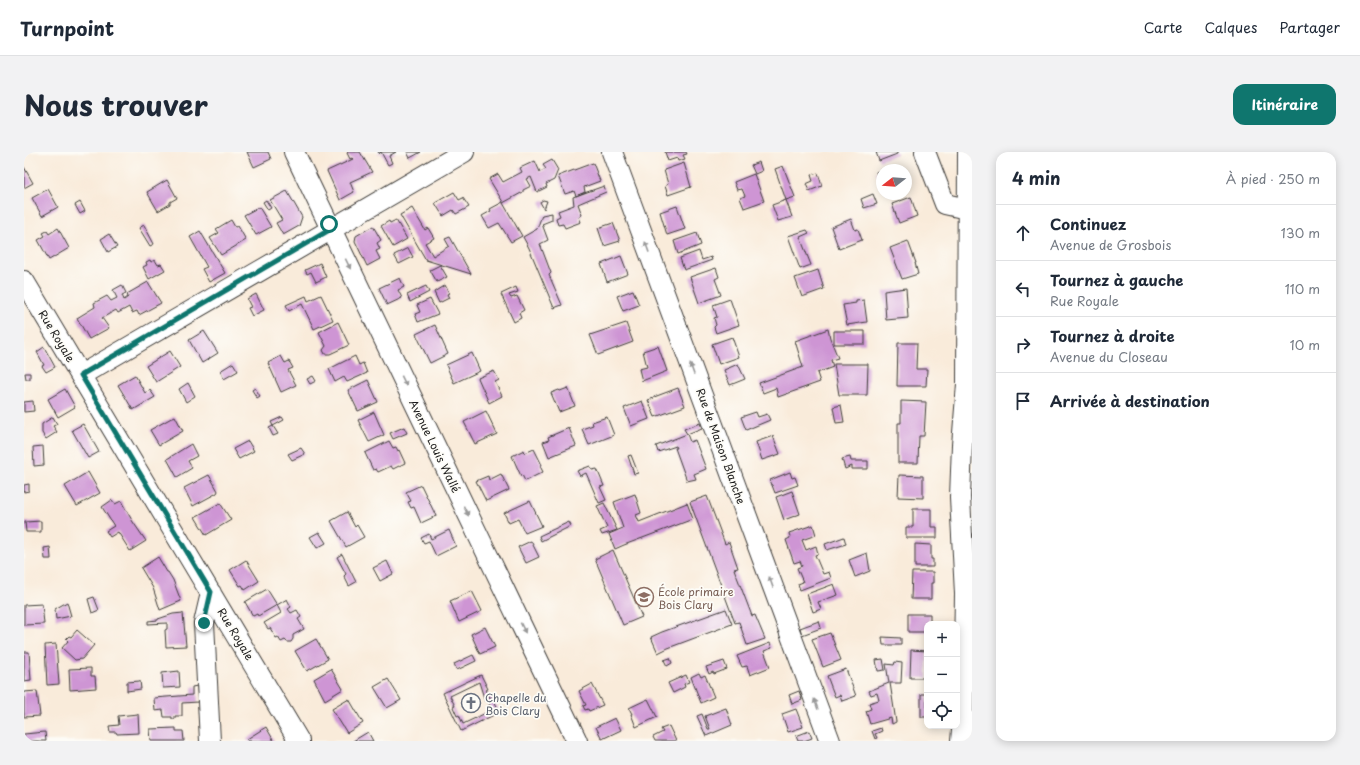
<!DOCTYPE html>
<html lang="fr">
<meta charset="utf-8">
<style>
:root{--surface:#fff;--page:#f2f2f3;--text:#1f2937;--muted:#747a83;--line:#e0e1e3;--accent:#0f766e}
body{margin:0;font-family:"Playpen Sans",sans-serif;background:var(--page);color:var(--text)}
.controls{position:absolute;right:12px;bottom:12px;display:grid;overflow:hidden;border-radius:8px;box-shadow:0 2px 10px #0003}
.controls button{width:36px;height:36px;display:grid;place-items:center;padding:0;border:0;border-bottom:1px solid var(--line);background:var(--surface);color:var(--text);font:20px sans-serif}
.compass{position:absolute;left:852px;top:12px;width:36px;height:36px;border-radius:50%;background:var(--surface);box-shadow:0 2px 10px #0003;rotate:253deg}
.stop{position:absolute;width:12px;height:12px;margin:-9px;border:3px solid #0f766e;border-radius:50%;background:#fff}
.stop.end{background:#0f766e;border-color:#fff;box-shadow:0 1px 4px #0008}
.list{margin:0;padding:0;list-style:none}
h2{display:flex;justify-content:space-between;align-items:center;height:52px;margin:0;padding:0 16px;font-size:17px}
h2 small{font-size:13px;font-weight:400;color:var(--muted)}
.list li{display:grid;grid-template-columns:26px 1fr auto;gap:12px;align-items:center;box-sizing:border-box;height:56px;padding:0 16px;border-top:1px solid var(--line)}
.list b{display:block;font-size:15px;white-space:nowrap}
.list p{margin:0;font-size:13px;white-space:nowrap;color:var(--muted)}
.list em{font-size:13px;font-style:normal;color:var(--muted)}
.icon{flex:none;width:22px;height:22px;fill:none;stroke:currentColor;stroke-width:2;stroke-linecap:round;stroke-linejoin:round}
.map{position:relative;flex:none;width:948px;height:589px;overflow:hidden;border-radius:12px}
header{display:flex;align-items:center;gap:24px;box-sizing:border-box;height:56px;padding:0 20px;background:var(--surface);border-bottom:1px solid var(--line)}
header strong{font-size:19px}
nav{display:flex;gap:22px;margin-inline-start:auto;font-size:14px}
.intro{display:flex;align-items:center;justify-content:space-between;box-sizing:border-box;height:96px;padding:0 24px}
h1{margin:0;font-size:28px}
.button{padding:10px 18px;border-radius:12px;background:var(--accent);color:#fff;font-size:14px;font-weight:700}
main{display:flex;gap:24px;padding:0 24px}
aside{flex:1;background:var(--surface);border-radius:12px;box-shadow:0 2px 10px #0003}
.map>svg:first-child{display:block}
.building{fill:#ce95d4;fill-rule:evenodd}
.lines{fill:none;stroke-linecap:round;stroke-linejoin:round}
.minor-casing{stroke:#3d3b38;stroke-width:22}
.minor{stroke:#fff;stroke-width:20}
.oneway{fill:#999}
.route{stroke:#0f766e;stroke-width:5}
.labels{text-anchor:middle;dominant-baseline:central;stroke-width:3.5;stroke-linejoin:round;paint-order:stroke}
.street-label{font-size:11px;fill:#1c1c1c;stroke:#fdfcf7}
.education-label{font-size:11px;fill:#785e54;stroke:#fdfcf7;text-anchor:start}
.worship-label{font-size:11px;fill:#5b616d;stroke:#fdfcf7;text-anchor:start}
</style>
<header>
<strong>Turnpoint</strong>
<nav><a>Carte</a><a>Calques</a><a>Partager</a></nav>
</header>
<div class="intro"><h1>Nous trouver</h1><a class="button">Itinéraire</a></div>
<main>
<div class="map">
<svg width="948" height="589" viewBox="0 0 948 589">
<rect width="100%" height="100%" fill="#fdfcf7"/>
<filter id="ink" filterUnits="userSpaceOnUse"><feTurbulence type="fractalNoise" baseFrequency=".025" numOctaves="2"/><feDisplacementMap in="SourceGraphic" scale="8" xChannelSelector="R" yChannelSelector="G"/><feConvolveMatrix kernelMatrix="1 2 1 2 8 2 1 2 1" color-interpolation-filters="sRGB"/></filter>
<filter id="wash" filterUnits="userSpaceOnUse"><feTurbulence type="fractalNoise" baseFrequency=".012" numOctaves="4" result="noise"/><feDisplacementMap in="SourceGraphic" scale="16" xChannelSelector="R" yChannelSelector="G"/><feGaussianBlur stdDeviation="0.9" result="paint"/><feColorMatrix in="noise" values="0 0 0 0 0 0 0 0 0 0 0 0 0 0 0 0 0 1.4 0 .05"/><feComposite in="paint" operator="in"/></filter>
<g filter="url(#wash)">
<rect width="100%" height="100%" fill="#f9ebda"/>
<g id="blocks">
<path class="building" d="M 223,0 L 244,0 L 247,7 L 230,15 Z
M 324,0 L 336,0 L 348,20 L 326,30 L 330,40 L 316,48 L 303,19 L 329,7 L 328,6 L 326,7 L 323,1 Z
M 354,0 L 372,0 L 365,4 L 368,11 L 364,13 L 357,0 L 355,2 Z
M 383,0 L 397,0 L 386,6 Z
M 641,0 L 662,0 L 663,2 L 659,3 L 661,7 L 654,9 L 653,6 L 644,9 Z
M 852,0 L 873,0 L 873,2 L 855,9 Z
M 528,8 L 534,18 L 530,28 L 522,32 L 523,35 L 513,40 L 507,25 L 503,27 L 507,34 L 499,38 L 499,40 L 479,51 L 498,84 L 487,90 L 475,71 L 465,76 L 458,64 L 467,59 L 466,57 L 479,50 L 465,27 L 474,22 L 479,30 L 498,20 L 496,16 L 511,9 L 516,20 L 522,17 L 519,13 Z
M 735,10 L 738,19 L 731,22 L 727,13 Z
M 569,11 L 576,29 L 560,35 L 561,40 L 552,44 L 550,39 L 541,42 L 534,24 Z
M 660,11 L 667,35 L 644,43 L 641,34 L 644,32 L 640,18 Z
M 759,14 L 771,45 L 762,48 L 751,17 Z
M 0,15 L 9,31 L 0,36 Z
M 858,18 L 858,37 L 852,20 Z
M 794,21 L 798,34 L 785,39 L 782,32 L 789,29 L 787,23 Z
M 730,22 L 740,49 L 720,56 L 716,46 L 721,44 L 718,37 L 713,38 L 710,30 Z
M 143,28 L 153,46 L 146,50 L 146,52 L 134,59 L 123,40 Z
M 580,34 L 582,40 L 554,52 L 558,63 L 555,65 L 557,70 L 541,76 L 539,72 L 534,73 L 532,66 L 536,64 L 534,59 L 550,53 L 549,45 Z
M 24,37 L 34,55 L 18,64 L 8,46 Z
M 263,39 L 278,65 L 275,74 L 259,83 L 252,71 L 258,68 L 246,48 Z
M 430,40 L 435,48 L 439,46 L 445,55 L 432,62 L 429,58 L 419,64 L 411,51 Z
M 849,42 L 853,52 L 840,56 L 837,47 Z
M 887,45 L 893,64 L 875,71 L 868,52 Z
M 242,48 L 247,56 L 244,58 L 239,50 Z
M 519,48 L 523,49 L 520,57 L 516,50 Z
M 762,48 L 768,65 L 754,69 L 748,53 Z
M 56,50 L 61,59 L 56,62 L 51,53 Z
M 653,54 L 661,77 L 643,83 L 636,60 Z
M 235,55 L 247,75 L 232,83 L 220,63 Z
M 388,56 L 401,78 L 404,76 L 410,86 L 401,91 L 409,104 L 425,94 L 421,87 L 426,85 L 447,122 L 402,108 L 376,63 Z
M 528,61 L 528,68 L 518,72 L 524,88 L 516,92 L 527,121 L 525,123 L 538,153 L 530,156 L 505,96 L 499,85 L 513,77 L 518,63 Z
M 827,67 L 831,78 L 834,77 L 838,88 L 815,97 L 807,75 Z
M 207,68 L 211,75 L 214,74 L 222,88 L 197,103 L 186,86 L 195,81 L 192,77 Z
M 372,68 L 383,87 L 369,95 L 357,74 L 365,69 L 366,71 Z
M 589,71 L 596,89 L 580,94 L 574,76 Z
M 120,73 L 130,92 L 126,94 L 115,76 Z
M 349,74 L 357,88 L 353,91 L 356,97 L 352,99 L 356,107 L 343,114 L 331,89 L 332,84 Z
M 34,76 L 45,96 L 25,108 L 14,88 L 21,84 L 19,81 L 23,79 L 25,82 Z
M 783,78 L 785,81 L 776,85 L 787,113 L 776,117 L 764,84 Z
M 176,79 L 201,121 L 185,130 L 178,117 L 183,115 L 166,85 Z
M 673,81 L 677,93 L 654,102 L 650,89 Z
M 85,82 L 93,95 L 84,100 L 77,87 Z
M 884,89 L 892,111 L 891,111 L 894,122 L 878,127 L 866,96 Z
M 384,96 L 389,105 L 375,112 L 370,103 Z
M 675,99 L 678,108 L 687,105 L 688,108 L 660,118 L 656,106 Z
M 597,104 L 604,122 L 583,130 L 577,112 Z
M 126,108 L 127,110 L 131,108 L 134,113 L 137,112 L 141,118 L 125,127 L 119,115 L 123,113 L 122,110 Z
M 296,111 L 302,125 L 292,130 L 287,120 L 283,122 L 281,118 Z
M 416,113 L 423,125 L 413,130 L 406,118 Z
M 692,116 L 695,125 L 691,127 L 697,143 L 675,151 L 666,125 Z
M 794,118 L 800,137 L 778,145 L 771,126 Z
M 376,126 L 380,135 L 374,138 L 378,146 L 363,153 L 355,136 Z
M 124,130 L 137,151 L 115,163 L 113,159 L 108,161 L 105,155 L 94,161 L 92,158 L 78,166 L 85,176 L 65,187 L 53,166 L 71,155 L 70,151 L 83,144 L 87,149 L 93,146 L 89,138 L 98,133 L 102,141 L 98,143 L 100,148 L 104,145 L 103,142 Z
M 421,133 L 425,141 L 423,142 L 425,146 L 415,151 L 410,140 Z
M 402,134 L 405,140 L 386,150 L 383,143 Z
M 492,135 L 494,140 L 485,143 L 487,146 L 493,144 L 500,158 L 495,161 L 497,166 L 490,170 L 477,142 Z
M 882,136 L 884,166 L 862,168 L 860,139 Z
M 609,138 L 615,153 L 599,159 L 593,144 Z
M 232,142 L 240,158 L 228,164 L 224,156 L 227,155 L 223,147 Z
M 297,143 L 309,168 L 290,177 L 278,152 L 265,159 L 262,153 L 282,144 L 284,149 Z
M 406,147 L 414,162 L 394,170 L 391,162 L 396,160 L 393,153 Z
M 706,147 L 715,173 L 692,181 L 690,175 L 692,173 L 690,166 L 693,165 L 689,153 Z
M 840,148 L 843,170 L 823,173 L 819,153 L 832,151 L 832,149 Z
M 314,170 L 325,193 L 306,202 L 301,202 L 299,198 L 302,194 L 295,180 Z
M 602,171 L 609,190 L 574,203 L 566,183 Z
M 411,173 L 424,202 L 406,211 L 392,182 Z
M 804,177 L 806,186 L 814,206 L 807,208 L 809,215 L 793,221 L 796,230 L 754,245 L 752,236 L 739,241 L 735,231 L 779,215 L 771,189 Z
M 180,179 L 194,201 L 178,211 L 165,188 Z
M 810,179 L 841,179 L 841,192 L 810,192 Z
M 708,185 L 715,205 L 695,212 L 688,192 Z
M 874,191 L 893,191 L 892,217 L 903,217 L 902,234 L 873,234 Z
M 634,194 L 643,219 L 618,229 L 615,217 L 623,215 L 619,199 Z
M 20,195 L 31,215 L 22,220 L 18,214 L 20,213 L 13,200 Z
M 146,199 L 156,215 L 132,230 L 122,214 Z
M 448,201 L 456,219 L 430,231 L 422,213 Z
M 257,204 L 261,211 L 265,209 L 269,216 L 264,218 L 272,233 L 257,240 L 244,211 Z
M 331,204 L 335,213 L 339,211 L 343,221 L 323,230 L 320,225 L 311,230 L 305,217 Z
M 209,211 L 214,219 L 200,227 L 196,219 Z
M 714,212 L 721,227 L 706,233 L 700,218 Z
M 810,212 L 844,212 L 843,243 L 815,243 Z
M 470,219 L 475,228 L 471,230 L 478,244 L 465,251 L 454,226 Z
M 1,221 L 6,221 L 6,227 L 2,227 Z
M 111,223 L 121,241 L 126,238 L 131,245 L 109,258 L 94,233 Z
M 289,224 L 292,229 L 286,232 L 283,227 Z
M 344,228 L 354,250 L 334,259 L 324,238 Z
M 164,231 L 171,244 L 162,250 L 155,237 Z
M 231,236 L 236,244 L 233,246 L 228,238 Z
M 544,236 L 551,254 L 535,260 L 527,241 L 535,238 L 536,239 Z
M 654,236 L 661,254 L 631,265 L 624,248 L 630,246 L 630,245 Z
M 41,237 L 51,255 L 34,265 L 24,247 Z
M 9,249 L 10,259 L 0,260 L 0,250 Z
M 618,249 L 625,267 L 607,274 L 600,256 Z
M 877,249 L 902,250 L 900,284 L 895,284 L 894,311 L 874,311 L 874,271 L 877,271 Z
M 817,253 L 820,270 L 812,271 L 809,255 Z
M 462,259 L 473,282 L 451,292 L 440,270 Z
M 350,260 L 360,283 L 345,290 L 334,268 Z
M 732,260 L 734,265 L 743,262 L 746,268 L 722,278 L 717,265 Z
M 151,264 L 159,279 L 135,293 L 126,278 Z
M 29,265 L 33,272 L 29,274 L 33,280 L 22,287 L 18,281 L 18,272 Z
M 258,265 L 260,268 L 249,274 L 247,270 Z
M 583,265 L 590,283 L 565,293 L 558,277 L 569,273 L 568,270 Z
M 676,271 L 678,276 L 663,282 L 666,290 L 671,288 L 682,317 L 670,322 L 672,327 L 663,329 L 651,296 L 653,296 L 652,294 L 634,300 L 632,294 L 663,282 L 660,277 Z
M 59,272 L 75,300 L 64,306 L 48,278 Z
M 249,274 L 254,282 L 249,284 L 245,276 Z
M 380,275 L 383,281 L 369,287 L 366,281 Z
M 545,276 L 552,294 L 525,305 L 519,290 L 525,288 L 524,285 Z
M 749,284 L 756,302 L 738,308 L 732,290 Z
M 224,289 L 230,299 L 215,307 L 209,297 Z
M 365,289 L 369,296 L 372,295 L 374,299 L 375,298 L 381,311 L 369,317 L 367,314 L 354,320 L 352,317 L 349,318 L 341,301 Z
M 167,292 L 173,304 L 164,309 L 168,316 L 153,325 L 143,307 Z
M 19,294 L 20,313 L 10,314 L 9,295 Z
M 277,296 L 281,302 L 268,308 L 264,302 Z
M 510,297 L 518,313 L 516,314 L 519,320 L 501,329 L 498,323 L 497,324 L 488,304 L 500,298 L 501,301 Z
M 607,303 L 614,321 L 610,322 L 604,304 Z
M 826,305 L 827,309 L 844,309 L 844,317 L 828,317 L 828,314 L 821,317 L 818,307 Z
M 566,314 L 568,318 L 573,317 L 580,334 L 576,335 L 582,348 L 575,351 L 562,321 L 556,324 L 553,319 Z
M 64,320 L 76,341 L 53,354 L 41,334 Z
M 766,320 L 768,326 L 771,325 L 774,333 L 751,341 L 746,328 Z
M 477,322 L 485,338 L 462,349 L 452,329 L 464,324 L 465,328 Z
M 185,323 L 194,339 L 193,341 L 169,354 L 160,336 Z
M 875,323 L 899,324 L 899,346 L 874,345 Z
M 5,332 L 5,339 L 0,340 L 0,333 Z
M 397,333 L 412,364 L 397,371 L 390,355 L 387,356 L 384,350 L 387,349 L 382,340 Z
M 768,339 L 776,362 L 760,368 L 752,345 Z
M 611,342 L 617,361 L 612,363 L 615,370 L 663,351 L 669,367 L 600,393 L 591,397 L 585,382 L 599,376 L 590,350 Z
M 683,344 L 701,392 L 705,390 L 714,416 L 710,417 L 728,464 L 731,463 L 741,487 L 723,493 L 715,470 L 711,471 L 666,350 Z
M 88,348 L 91,352 L 97,349 L 109,370 L 122,389 L 106,399 L 94,380 L 86,385 L 82,379 L 90,374 L 78,355 Z
M 506,349 L 518,374 L 501,381 L 494,367 L 485,371 L 480,361 Z
M 196,351 L 207,368 L 182,383 L 171,365 Z
M 580,351 L 593,378 L 578,383 L 576,379 L 583,376 L 573,354 Z
M 889,357 L 907,357 L 907,375 L 913,375 L 913,386 L 882,386 L 882,375 L 889,375 Z
M 323,360 L 331,375 L 333,373 L 340,385 L 322,395 L 307,369 Z
M 17,369 L 17,380 L 2,380 L 1,370 Z
M 545,370 L 547,374 L 517,389 L 515,384 Z
M 789,373 L 792,383 L 778,388 L 782,398 L 792,394 L 794,402 L 791,403 L 799,422 L 805,420 L 807,426 L 776,438 L 774,432 L 779,430 L 773,416 L 778,414 L 776,409 L 770,411 L 762,388 L 766,386 L 765,381 Z
M 425,378 L 432,394 L 412,404 L 405,389 L 400,391 L 397,386 L 405,382 L 407,387 Z
M 295,380 L 302,391 L 293,396 L 286,385 Z
M 820,385 L 822,392 L 803,398 L 801,392 Z
M 507,389 L 515,405 L 502,411 L 494,395 Z
M 891,392 L 907,393 L 907,407 L 909,407 L 909,415 L 891,415 Z
M 26,395 L 27,407 L 21,407 L 20,396 Z
M 589,398 L 618,465 L 599,473 L 571,407 Z
M 843,401 L 846,419 L 831,425 L 825,408 Z
M 318,402 L 332,430 L 325,434 L 320,424 L 322,422 L 313,405 Z
M 134,405 L 143,420 L 144,420 L 149,428 L 157,449 L 136,458 L 129,436 L 117,416 Z
M 222,408 L 235,429 L 221,438 L 218,433 L 216,434 L 206,418 Z
M 363,409 L 369,422 L 356,429 L 349,416 Z
M 888,420 L 909,420 L 909,431 L 907,431 L 907,447 L 887,447 Z
M 810,432 L 814,443 L 794,450 L 797,457 L 789,460 L 783,442 Z
M 243,437 L 253,453 L 234,464 L 233,462 L 229,464 L 221,450 Z
M 448,439 L 458,459 L 435,470 L 426,449 Z
M 70,445 L 75,458 L 68,461 L 64,447 Z
M 263,447 L 267,455 L 264,457 L 267,461 L 273,458 L 277,465 L 274,467 L 280,477 L 269,483 L 269,487 L 267,490 L 263,490 L 261,488 L 257,490 L 254,485 L 252,486 L 246,476 L 244,477 L 240,471 L 257,461 L 253,453 Z
M 43,450 L 47,464 L 32,467 L 31,457 Z
M 18,452 L 20,472 L 0,473 L 0,453 Z
M 702,457 L 708,472 L 644,496 L 634,501 L 627,485 L 638,480 Z
M 159,461 L 162,494 L 142,495 L 141,478 L 143,477 L 143,471 L 124,472 L 124,469 L 134,468 L 134,467 L 149,462 Z
M 884,462 L 906,462 L 906,472 L 903,472 L 903,480 L 884,480 Z
M 795,469 L 797,476 L 778,483 L 776,476 Z
M 461,475 L 471,495 L 456,502 L 447,482 Z
M 53,478 L 70,493 L 58,507 L 51,508 L 38,496 L 44,489 L 42,487 L 45,484 L 47,485 Z
M 806,481 L 817,508 L 799,515 L 788,487 Z
M 858,485 L 877,486 L 877,493 L 859,493 Z
M 292,487 L 304,507 L 283,519 L 271,499 Z
M 746,491 L 748,496 L 740,499 L 746,515 L 726,523 L 723,514 L 718,515 L 713,504 Z
M 32,492 L 35,532 L 23,533 L 21,493 Z
M 887,498 L 903,499 L 903,526 L 886,526 Z
M 0,500 L 5,500 L 7,528 L 0,529 Z
M 449,503 L 452,509 L 433,518 L 430,512 Z
M 646,506 L 648,511 L 643,514 L 640,508 Z
M 859,507 L 861,518 L 854,519 L 852,508 Z
M 700,509 L 703,517 L 690,522 L 689,520 L 685,522 L 682,515 Z
M 871,510 L 878,511 L 877,531 L 866,531 L 872,570 L 868,572 L 867,566 L 846,572 L 842,559 L 847,557 L 845,551 L 855,548 L 853,541 L 847,543 L 845,539 L 865,531 L 862,512 L 870,513 Z
M 67,516 L 67,524 L 71,524 L 72,536 L 46,538 L 45,517 Z
M 307,517 L 319,537 L 301,548 L 290,527 Z
M 822,517 L 832,544 L 818,549 L 816,543 L 811,545 L 803,524 Z
M 155,519 L 156,535 L 139,536 L 138,521 Z
M 675,521 L 677,525 L 681,523 L 690,545 L 677,551 L 667,525 Z
M 457,523 L 464,537 L 462,538 L 466,546 L 468,545 L 476,560 L 437,579 L 419,541 ZM 455,530 L 461,549 L 463,548 L 468,558 L 439,572 L 435,563 L 433,564 L 429,555 L 431,554 L 426,544 Z
M 662,523 L 665,530 L 660,532 L 661,535 L 649,541 L 644,531 Z
M 364,527 L 377,548 L 363,556 L 350,535 Z
M 116,529 L 117,537 L 103,539 L 103,530 Z
M 568,532 L 579,553 L 565,559 L 564,557 L 561,558 L 559,554 L 562,553 L 555,539 Z
M 173,534 L 174,550 L 158,551 L 158,564 L 151,564 L 151,567 L 148,567 L 148,565 L 140,565 L 139,558 L 131,559 L 130,546 L 168,543 L 168,535 Z
M 13,539 L 16,564 L 0,565 L 0,540 Z
M 775,539 L 778,548 L 768,552 L 765,543 Z
M 897,542 L 903,542 L 903,565 L 897,565 Z
M 325,547 L 339,571 L 323,581 L 308,557 Z
M 624,547 L 633,565 L 612,575 L 607,562 L 608,562 L 605,556 Z
M 702,556 L 708,573 L 682,584 L 673,564 L 678,562 L 684,577 L 686,577 L 681,564 Z
M 772,557 L 779,575 L 764,580 L 758,562 Z
M 114,562 L 115,581 L 93,582 L 92,580 L 86,580 L 85,574 L 95,573 L 94,564 Z
M 591,566 L 597,578 L 578,587 L 572,575 Z
M 645,574 L 652,589 L 631,589 L 629,585 L 639,580 L 637,577 Z
M 242,575 L 250,589 L 224,589 L 223,587 Z
M 152,576 L 152,579 L 159,579 L 160,589 L 127,589 L 126,577 Z
M 857,576 L 858,579 L 851,582 L 853,586 L 851,587 L 848,579 Z
M 785,579 L 788,586 L 780,589 L 774,589 L 772,584 Z
M 21,580 L 22,589 L 0,589 L 0,582 Z
M 344,580 L 349,589 L 329,589 Z"/>
</g>
</g>
<g filter="url(#ink)">
<use href="#blocks" fill-opacity="0" stroke="#3d3b38" stroke-width="1"/>
<g class="lines">
<defs>
<path id="minor" d="M 270,0 L 553,589
M 588,0 L 806,589
M 901,0 L 921,52 L 943,57
M 0,129 L 275,589
M 57,223 L 440,0
M 186,589 L 180,471 L 187,441
M 937,589 L 939,566 L 941,442 L 936,345 L 938,293 L 943,232 L 944,0"/>
</defs>
<use href="#minor" class="minor-casing"/>
<use href="#minor" class="minor"/>
</g>
<defs><path id="oneway-solid" d="M-6-.8H1V-3.2L6.5 0L1 3.2V.8H-6Z"/></defs>
<g class="oneway">
<use href="#oneway-solid" transform="translate(623 95) rotate(-110)"/>
<use href="#oneway-solid" transform="translate(324 112) rotate(64)"/>
<use href="#oneway-solid" transform="translate(668 217) rotate(-110)"/>
<use href="#oneway-solid" transform="translate(380 229) rotate(64)"/>
<use href="#oneway-solid" transform="translate(442 359) rotate(64)"/>
<use href="#oneway-solid" transform="translate(747 430) rotate(-110)"/>
<use href="#oneway-solid" transform="translate(499 476) rotate(64)"/>
<use href="#oneway-solid" transform="translate(792 552) rotate(-110)"/>
</g>
</g>
<g class="lines" filter="url(#ink)">
<path class="route" d="M 180,471 L 187,440 L 57,223 L 307,77 L 305,72"/>
</g>
<defs>
<symbol id="school-ring" viewBox="-11 -11 22 22"><circle r="9.5" fill="#fdfcf7" stroke="#8d6e63" stroke-width="1.5"/><path d="M0-5L7-2L0 1L-7-2ZM-4 1L0 2.5L4 1V4Q0 6-4 4Z" fill="#8d6e63"/></symbol>
<symbol id="church-ring" viewBox="-11 -11 22 22"><circle r="9.5" fill="#fdfcf7" stroke="#6b7280" stroke-width="1.5"/><path d="M-1.2-6h2.4v3.5h3.3v2.4h-3.3V6h-2.4V-.1h-3.3v-2.4h3.3Z" fill="#6b7280"/></symbol>
</defs>
<g fill-rule="evenodd">
<use href="#school-ring" x="609" y="434" width="22" height="22"/>
<use href="#church-ring" x="436" y="540" width="22" height="22"/>
</g>
<g class="labels">
<g class="street-label">
<text transform="translate(33 184) rotate(59)">Rue Royale</text>
<text transform="translate(411 294) rotate(64)">Avenue Louis Wallé</text>
<text transform="translate(697 294) rotate(70)">Rue de Maison Blanche</text>
<text transform="translate(212 482) rotate(59)">Rue Royale</text>
</g>
<g class="education-label">
<text x="634" y="439">École primaire<tspan x="634" dy="13">Bois Clary</tspan></text>
</g>
<g class="worship-label">
<text x="461" y="545">Chapelle du<tspan x="461" dy="13">Bois Clary</tspan></text>
</g>
</g>
</svg>
<div class="controls">
<button>+</button>
<button>−</button>
<button><svg class="icon" aria-label="locate" viewBox="0 0 24 24"><circle cx="12" cy="12" r="6"/><path d="M12 2v4M12 18v4M2 12h4M18 12h4"/></svg></button>
</div>
<svg class="compass" viewBox="-18 -18 36 36"><path d="M0-13l5 13h-10z" fill="#e53935"/><path d="M0 13l5-13h-10z" fill="#747a83"/></svg>
<div class="stop" style="left:305px;top:72px"></div>
<div class="stop end" style="left:180px;top:471px"></div>
</div>
<aside>
<h2>4 min<small>À pied · 250 m</small></h2>
<ul class="list">
<li><svg class="icon" aria-label="ahead" viewBox="0 0 24 24"><path d="M12 20V5M6 11l6-6 6 6"/></svg><div><b>Continuez</b><p>Avenue de Grosbois</p></div><em>130 m</em></li>
<li><svg class="icon" aria-label="left" viewBox="0 0 24 24"><path d="M17 20v-9H6M10 6l-5 5 5 5"/></svg><div><b>Tournez à gauche</b><p>Rue Royale</p></div><em>110 m</em></li>
<li><svg class="icon" aria-label="right" viewBox="0 0 24 24"><path d="M7 20v-9h11M14 6l5 5-5 5"/></svg><div><b>Tournez à droite</b><p>Avenue du Closeau</p></div><em>10 m</em></li>
<li><svg class="icon" aria-label="arrive" viewBox="0 0 24 24"><path d="M6 21V4h12l-3 4 3 4H6"/></svg><div><b>Arrivée à destination</b></div></li>
</ul>
</aside>
</main>
